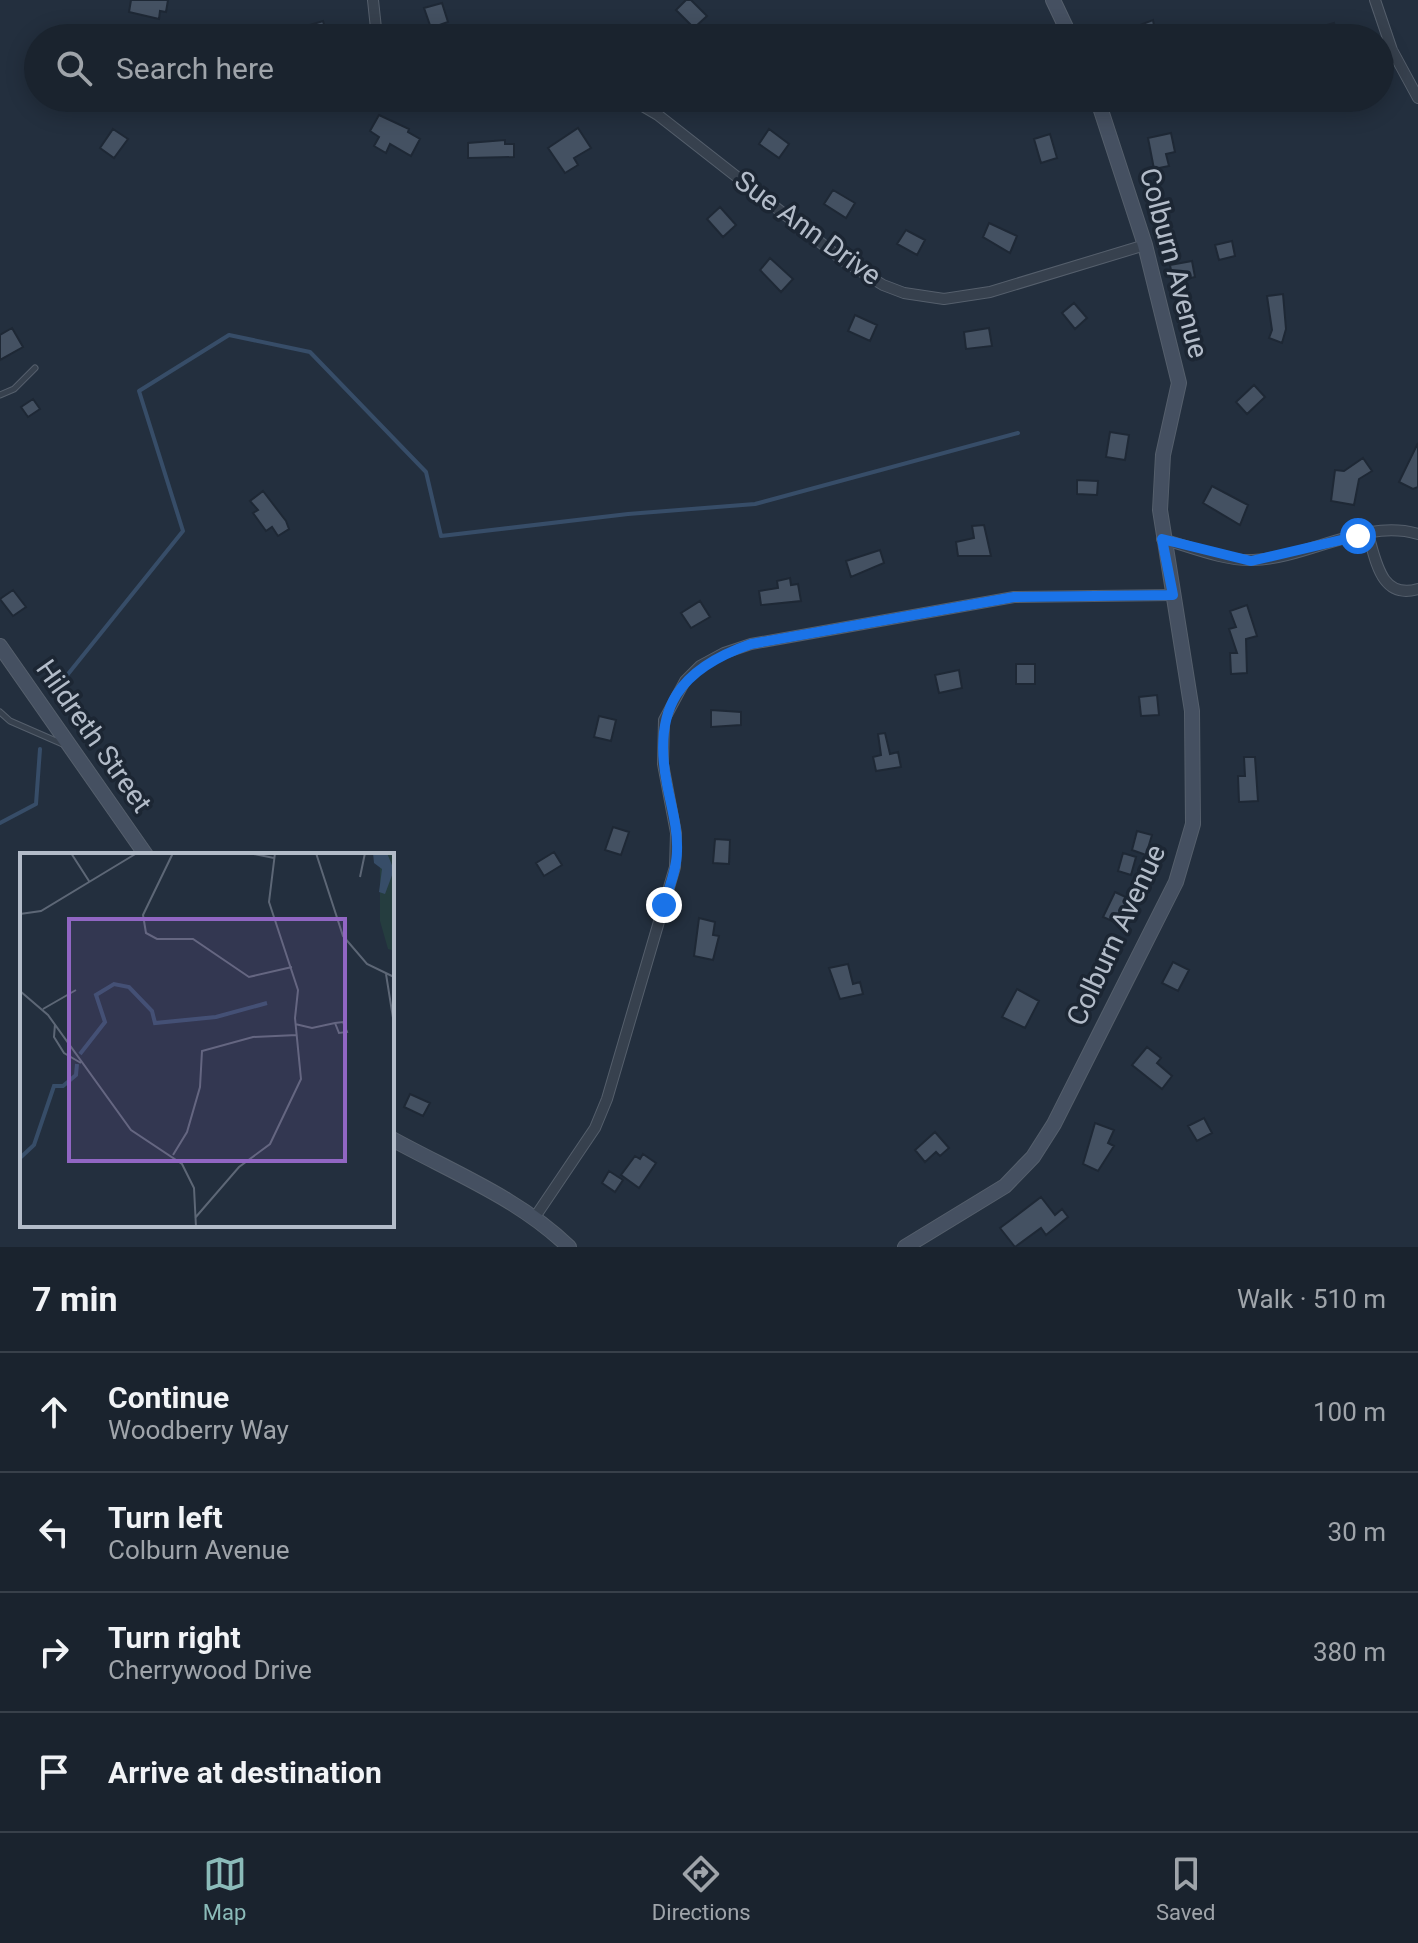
<!DOCTYPE html>
<meta charset="utf-8">
<style>
:root{--surface:#1a232e;--page:#232b36;--text:#f1f3f6;--muted:#9fa4aa;--line:#38404a;--accent:#8bbbb9}
body{margin:0;font-family:Roboto,sans-serif;background:var(--page);color:var(--text)}
.stop{position:absolute;width:24px;height:24px;margin:-18px;border:6px solid #1a73e8;border-radius:50%;background:#fff}
.stop.end{background:#1a73e8;border-color:#fff;box-shadow:0 2px 8px #0008}
.list{margin:0;padding:0;list-style:none}
h2{display:flex;justify-content:space-between;align-items:center;height:104px;margin:0;padding:0 32px;font-size:34px}
h2 small{font-size:26px;font-weight:400;color:var(--muted)}
.list li{display:grid;grid-template-columns:52px 1fr auto;gap:24px;align-items:center;box-sizing:border-box;height:120px;padding:0 32px;border-top:2px solid var(--line)}
.list b{display:block;font-size:30px;white-space:nowrap}
.list p{margin:0;font-size:26px;white-space:nowrap;color:var(--muted)}
.list em{font-size:26px;font-style:normal;color:var(--muted)}
.icon{flex:none;width:44px;height:44px;fill:none;stroke:currentColor;stroke-width:2;stroke-linecap:round;stroke-linejoin:round}
.map{position:relative;flex:none;width:1418px;height:1247px;overflow:hidden}
.search{position:absolute;background:var(--surface);box-shadow:0 4px 20px #0003;left:24px;right:24px;top:24px;height:88px;display:flex;align-items:center;gap:20px;box-sizing:border-box;padding:0 28px;border-radius:44px;color:var(--muted);font-size:30px}
.sheet{height:584px;background:var(--surface)}
nav{display:flex;justify-content:space-around;align-items:center;box-sizing:border-box;height:112px;border-top:2px solid var(--line);background:var(--surface);font-size:22px;color:var(--muted)}
nav a{display:grid;justify-items:center;gap:4px}
nav .on{color:var(--accent)}
.map>svg:first-child{display:block}
.lines{fill:none;stroke-linecap:round;stroke-linejoin:round}
.stream{stroke:#374d68;stroke-width:4}
.building{fill:#445162;stroke:#1e2835;stroke-width:2}
.lane-casing{stroke:#555f6c;stroke-width:7}
.street-casing{stroke:#555f6c;stroke-width:12}
.secondary-casing{stroke:#555f6c;stroke-width:16}
.lane{stroke:#37414e;stroke-width:5}
.street{stroke:#37414e;stroke-width:10}
.secondary{stroke:#455061;stroke-width:14}
.route{stroke:#1a73e8;stroke-width:10}
.labels{text-anchor:middle;dominant-baseline:central;stroke-width:7;stroke-linejoin:round;paint-order:stroke}
.street-label{font-size:28px;fill:#b3bcc9;stroke:#1c2633}
.inset-river{fill:none;stroke:#374d68;stroke-width:4}
.inset-road{fill:none;stroke:#5d6776;stroke-width:2}
.view{fill:#9166c3;fill-opacity:0.15;stroke:#9166c3;stroke-width:4}
.inset-edge{fill:none;stroke:#b3bcc9;stroke-width:4}
</style>
<div class="map">
<svg width="1418" height="1247" viewBox="0 0 1418 1247">
<rect width="100%" height="100%" fill="#232f3e"/>
<g class="lines">
<path class="stream" d="M 52,694 L 183,531 L 139,391 L 229,335 L 310,352 L 426,472 L 441,536 L 628,514 L 755,504 L 1018,433
M 0,823 L 36,804 L 40,749"/>
</g>
<path class="building" d="M 131,0 L 168,0 L 166,12 L 160,11 L 159,19 L 129,12 Z
M 686,0 L 691,0 L 707,16 L 694,28 L 676,10 Z
M 442,3 L 448,22 L 431,28 L 424,8 Z
M 1153,20 L 1155,31 L 1123,38 L 1122,32 Z
M 323,21 L 328,38 L 311,38 L 307,26 Z
M 1334,23 L 1339,38 L 1323,38 L 1320,27 Z
M 379,115 L 409,129 L 408,132 L 420,139 L 411,156 L 390,144 L 386,153 L 374,146 L 379,137 L 370,131 Z
M 578,128 L 591,148 L 574,158 L 578,165 L 565,173 L 548,148 Z
M 113,129 L 128,139 L 114,158 L 100,148 Z
M 769,129 L 789,144 L 779,158 L 759,144 Z
M 1171,133 L 1175,152 L 1166,154 L 1169,166 L 1154,169 L 1148,138 Z
M 1050,134 L 1057,158 L 1041,163 L 1034,139 Z
M 505,140 L 505,144 L 514,144 L 514,157 L 468,158 L 468,143 Z
M 833,190 L 855,203 L 846,218 L 824,204 Z
M 720,207 L 736,225 L 723,237 L 707,219 Z
M 989,223 L 1017,236 L 1010,253 L 983,237 Z
M 906,230 L 925,240 L 917,255 L 897,244 Z
M 1232,241 L 1235,256 L 1219,260 L 1215,245 Z
M 770,258 L 793,279 L 781,292 L 760,270 Z
M 1192,261 L 1195,277 L 1173,282 L 1170,265 Z
M 1283,294 L 1286,329 L 1282,343 L 1269,338 L 1272,330 L 1267,296 Z
M 1074,303 L 1087,318 L 1075,329 L 1062,313 Z
M 855,315 L 877,325 L 870,341 L 848,331 Z
M 12,328 L 23,347 L 0,360 L 0,335 Z
M 989,328 L 992,346 L 966,349 L 964,332 Z
M 1254,385 L 1265,397 L 1247,414 L 1236,402 Z
M 33,399 L 40,409 L 28,417 L 21,407 Z
M 1110,432 L 1129,435 L 1125,460 L 1106,457 Z
M 1418,443 L 1418,487 L 1413,489 L 1399,482 Z
M 1363,458 L 1372,471 L 1359,479 L 1354,505 L 1331,501 L 1335,470 L 1344,471 Z
M 1077,480 L 1098,481 L 1097,495 L 1077,494 Z
M 1212,486 L 1248,505 L 1240,525 L 1203,503 Z
M 263,491 L 286,521 L 289,529 L 278,536 L 272,527 L 266,531 L 253,513 L 258,510 L 250,501 Z
M 984,525 L 991,556 L 958,556 L 956,542 L 974,538 L 972,526 Z
M 880,550 L 884,563 L 851,577 L 846,561 Z
M 790,578 L 791,585 L 798,584 L 801,601 L 761,605 L 759,591 L 778,588 L 777,581 Z
M 13,590 L 26,607 L 13,616 L 0,599 Z
M 700,601 L 710,617 L 691,628 L 681,613 Z
M 1247,605 L 1257,636 L 1246,639 L 1247,673 L 1231,674 L 1230,653 L 1237,653 L 1229,629 L 1236,627 L 1230,611 Z
M 1016,664 L 1035,664 L 1035,684 L 1016,684 Z
M 959,670 L 962,688 L 939,693 L 935,675 Z
M 1157,695 L 1159,715 L 1141,716 L 1139,697 Z
M 711,710 L 741,712 L 741,725 L 711,727 Z
M 599,716 L 616,720 L 611,741 L 594,737 Z
M 885,733 L 890,754 L 898,752 L 901,767 L 876,771 L 873,757 L 881,755 L 878,734 Z
M 1244,757 L 1255,757 L 1258,801 L 1239,802 L 1238,776 L 1245,776 Z
M 613,827 L 629,832 L 621,855 L 605,850 Z
M 1137,831 L 1152,835 L 1146,855 L 1132,850 Z
M 715,839 L 730,840 L 729,864 L 713,863 Z
M 554,852 L 562,865 L 544,876 L 536,863 Z
M 1123,853 L 1136,857 L 1131,875 L 1118,871 Z
M 1115,892 L 1134,901 L 1119,924 L 1103,917 Z
M 699,918 L 715,922 L 713,935 L 719,936 L 713,960 L 694,956 Z
M 1173,962 L 1189,970 L 1178,991 L 1162,983 Z
M 848,964 L 853,984 L 860,982 L 863,994 L 840,999 L 829,968 Z
M 1017,989 L 1039,1001 L 1025,1028 L 1002,1017 Z
M 1147,1047 L 1161,1058 L 1157,1063 L 1172,1076 L 1162,1089 L 1132,1065 Z
M 410,1094 L 430,1103 L 423,1116 L 404,1107 Z
M 1204,1118 L 1212,1133 L 1197,1141 L 1188,1126 Z
M 1095,1123 L 1114,1130 L 1108,1143 L 1114,1146 L 1098,1171 L 1083,1164 Z
M 935,1132 L 949,1148 L 940,1156 L 936,1152 L 925,1162 L 915,1150 Z
M 643,1154 L 656,1163 L 639,1188 L 621,1175 L 635,1156 L 640,1159 Z
M 609,1171 L 623,1180 L 615,1192 L 602,1183 Z
M 1041,1197 L 1055,1215 L 1062,1209 L 1068,1217 L 1046,1235 L 1041,1228 L 1015,1247 L 1000,1228 Z"/>
<g class="lines">
<defs>
<path id="lane" d="M 0,395 L 14,389 L 35,368
M 0,712 L 10,721 L 65,745"/>
<path id="street" d="M 373,0 L 377,38
M 1375,0 L 1392,50 L 1418,98
M 426,98 L 473,105 L 541,98
M 629,98 L 658,115 L 844,261 L 883,285 L 904,293 L 944,299 L 990,292 L 1145,245
M 1368,534 C 1376,561 1381,600 1418,589
M 1162,539 C 1191,547 1223,561 1253,560 C 1307,559 1364,518 1418,534
M 535,1217 L 595,1128 L 607,1099 L 675,867 L 676,833 L 663,764 L 664,720 L 685,681 L 700,666 L 724,653 L 751,644 L 1014,597 L 1173,595"/>
<path id="secondary" d="M 1053,0 L 1071,38
M 0,646 L 146,855
M 392,1139 C 454,1173 518,1198 569,1247
M 905,1247 L 1005,1186 L 1033,1157 L 1054,1124 L 1176,882 L 1193,824 L 1192,711 L 1160,510 L 1163,455 L 1179,383 L 1145,245 L 1097,98"/>
</defs>
<use href="#lane" class="lane-casing"/>
<use href="#street" class="street-casing"/>
<use href="#secondary" class="secondary-casing"/>
<use href="#lane" class="lane"/>
<use href="#street" class="street"/>
<use href="#secondary" class="secondary"/>
</g>
<g class="lines">
<path class="route" d="M 664,905 C 669,887 677,869 677,851 C 678,828 671,806 667,784 C 652,708 679,669 751,644 L 1014,597 L 1173,595 L 1162,539 L 1251,561 L 1358,536"/>
</g>
<g class="labels">
<g class="street-label">
<text transform="translate(808 228) rotate(36)">Sue Ann Drive</text>
<text transform="translate(1174 263) rotate(75)">Colburn Avenue</text>
<text transform="translate(94 736) rotate(55)">Hildreth Street</text>
<text transform="translate(1116 935) rotate(-65)">Colburn Avenue</text>
</g>
</g>
<g transform="translate(20 853)">
<rect width="374" height="374" fill="#232f3e"/>
<path d="M 360,0 L 374,0 L 374,98 L 368,96 L 360,68 Z" fill="#253d3f"/>
<path d="M 353,0 L 367,0 L 374,17 L 365,41 L 359,39 L 362,16 L 354,10 Z" fill="#374d68"/>
<path class="inset-river" d="M 60,201 L 85,169 L 76,142 L 94,131 L 109,134 L 132,158 L 135,170 L 196,164 L 247,150M 0,305 L 14,292 L 34,233 L 43,233 L 56,222 L 57,211"/>
<path class="inset-road" d="M 51,0 L 69,28M 153,0 L 123,62 L 126,80 L 137,86 L 173,86 L 229,124 L 272,114M 229,0 L 254,5M 296,0 L 323,83 L 347,111 L 374,124M 340,24 L 345,0M 0,61 L 21,58 L 117,0M 366,121 L 374,171M 0,138 L 28,162 L 111,277 L 162,311 L 174,335 L 176,374M 23,156 L 56,137M 35,171 L 34,184 L 44,200 L 61,210M 275,171 L 292,175 L 315,170 L 323,169 L 327,179 L 319,180 L 315,170M 153,302 L 167,279 L 180,234 L 182,198 L 233,184 L 277,182M 175,365 L 219,314 L 250,291 L 281,226 L 275,165 L 278,137 L 249,49 L 255,0"/>
<path class="view" d="M 49,66 L 325,66 L 325,308 L 49,308 Z"/>
<rect width="374" height="374" class="inset-edge"/>
</g>
</svg>
<div class="stop" style="left:1358px;top:536px"></div>
<div class="stop end" style="left:664px;top:905px"></div>
<div class="search"><svg class="icon" aria-label="search" viewBox="0 0 24 24"><circle cx="10" cy="10" r="6"/><path d="M15 15l6 6"/></svg>Search here</div>
</div>
<section class="sheet">
<h2>7 min<small>Walk · 510 m</small></h2>
<ul class="list">
<li><svg class="icon" aria-label="ahead" viewBox="0 0 24 24"><path d="M12 20V5M6 11l6-6 6 6"/></svg><div><b>Continue</b><p>Woodberry Way</p></div><em>100 m</em></li>
<li><svg class="icon" aria-label="left" viewBox="0 0 24 24"><path d="M17 20v-9H6M10 6l-5 5 5 5"/></svg><div><b>Turn left</b><p>Colburn Avenue</p></div><em>30 m</em></li>
<li><svg class="icon" aria-label="right" viewBox="0 0 24 24"><path d="M7 20v-9h11M14 6l5 5-5 5"/></svg><div><b>Turn right</b><p>Cherrywood Drive</p></div><em>380 m</em></li>
<li><svg class="icon" aria-label="arrive" viewBox="0 0 24 24"><path d="M6 21V4h12l-3 4 3 4H6"/></svg><div><b>Arrive at destination</b></div></li>
</ul>
</section>
<nav>
<a class="on"><svg class="icon" aria-label="map" viewBox="0 0 24 24"><path d="M3 6l6-2 6 2 6-2v14l-6 2-6-2-6 2zM9 4v14M15 6v14"/></svg>Map</a>
<a><svg class="icon" aria-label="directions" viewBox="0 0 24 24"><path d="M12 3l9 9-9 9-9-9zM9 14v-3h6M13 9l2 2-2 2"/></svg>Directions</a>
<a><svg class="icon" aria-label="saved" viewBox="0 0 24 24"><path d="M7 4h10v16l-5-4-5 4z"/></svg>Saved</a>
</nav>
